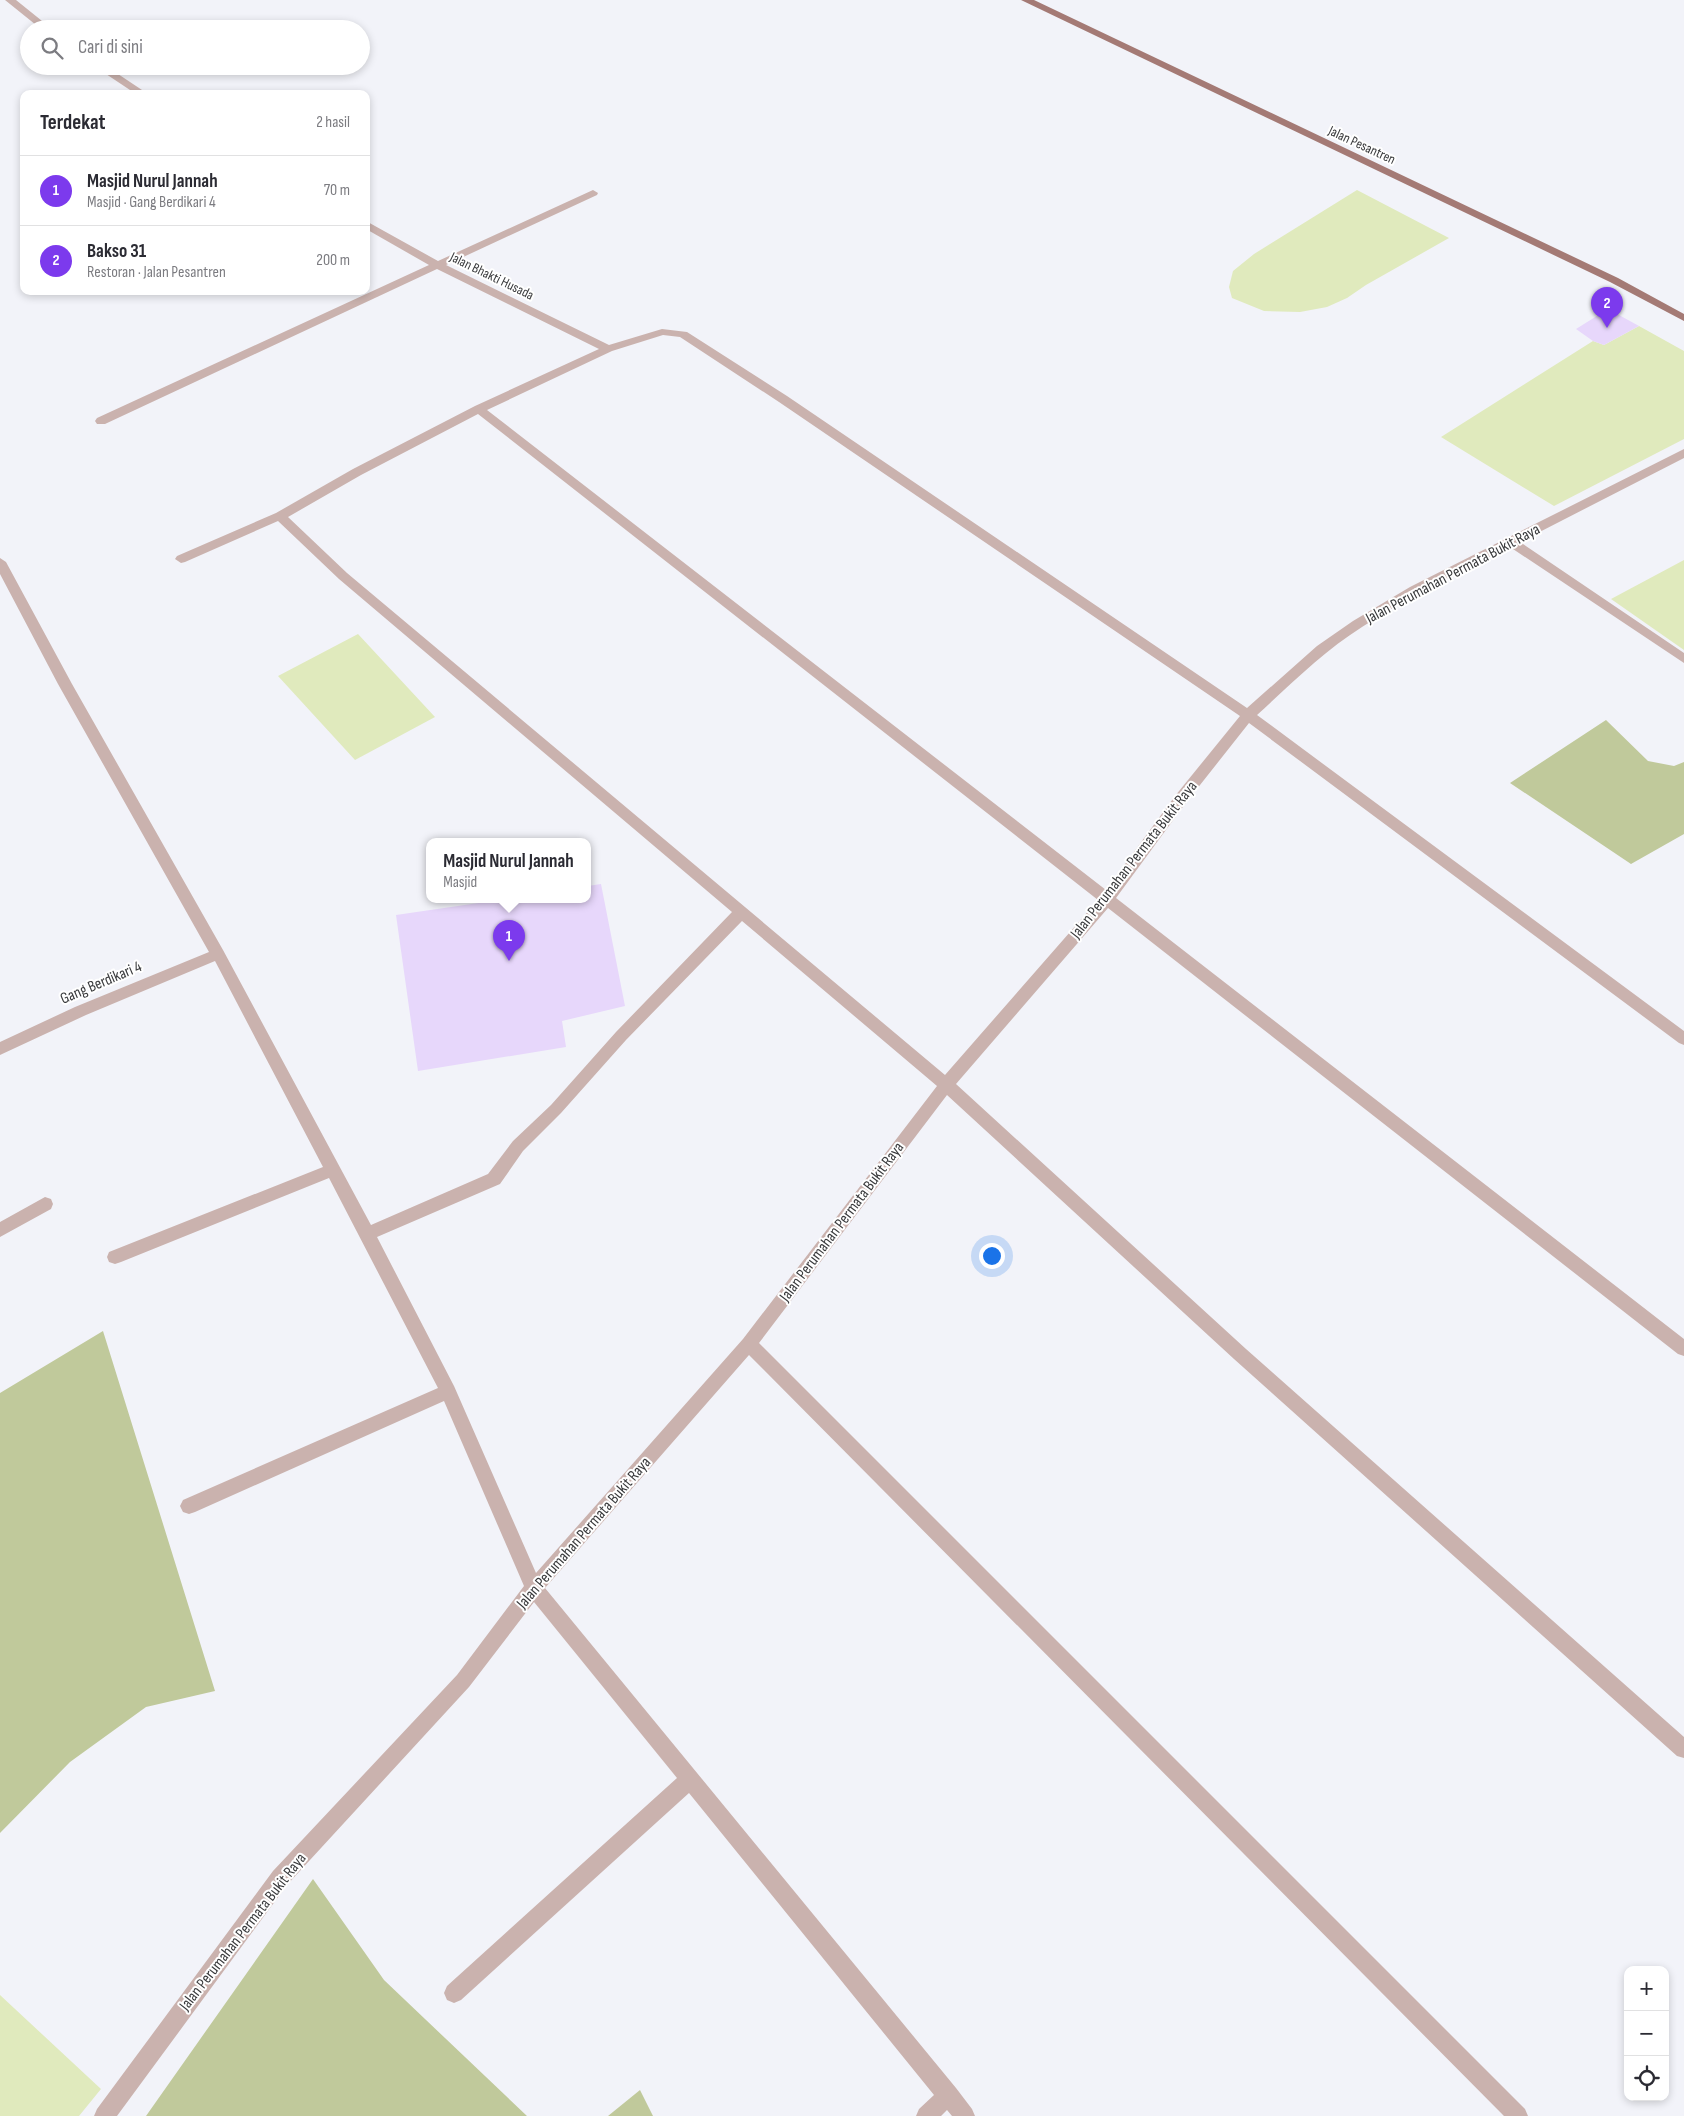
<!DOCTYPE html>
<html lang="id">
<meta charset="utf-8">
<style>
:root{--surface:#fff;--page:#f7f7f7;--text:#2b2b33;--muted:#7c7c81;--line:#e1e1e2;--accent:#7c3aed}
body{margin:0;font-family:"Sofia Sans Condensed",sans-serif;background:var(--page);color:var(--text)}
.controls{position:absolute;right:15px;bottom:15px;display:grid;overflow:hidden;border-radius:10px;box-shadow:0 2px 8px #0003}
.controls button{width:45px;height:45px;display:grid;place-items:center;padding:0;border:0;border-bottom:1px solid var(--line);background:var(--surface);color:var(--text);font:25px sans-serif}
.you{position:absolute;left:991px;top:1255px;width:18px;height:18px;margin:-12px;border:4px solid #fff;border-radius:50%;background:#1a73e8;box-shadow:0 0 0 8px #1a73e833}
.badge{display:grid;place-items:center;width:32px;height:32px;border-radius:50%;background:var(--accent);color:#fff;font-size:16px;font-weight:700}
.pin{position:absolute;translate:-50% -41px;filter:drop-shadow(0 1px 2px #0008)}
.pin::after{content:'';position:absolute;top:26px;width:18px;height:15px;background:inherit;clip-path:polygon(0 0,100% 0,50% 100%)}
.popup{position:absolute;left:426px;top:838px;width:165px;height:65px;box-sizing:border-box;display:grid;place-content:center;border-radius:10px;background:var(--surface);filter:drop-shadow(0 1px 4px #0005);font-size:16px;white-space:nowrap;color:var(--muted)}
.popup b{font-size:19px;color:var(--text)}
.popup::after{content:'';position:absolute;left:50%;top:100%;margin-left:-10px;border:10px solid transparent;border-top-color:var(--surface)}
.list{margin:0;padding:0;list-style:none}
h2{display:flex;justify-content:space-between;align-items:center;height:65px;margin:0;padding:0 20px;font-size:21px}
h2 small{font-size:16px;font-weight:400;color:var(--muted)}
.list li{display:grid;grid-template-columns:32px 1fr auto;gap:15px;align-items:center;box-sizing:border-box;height:70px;padding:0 20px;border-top:1px solid var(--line)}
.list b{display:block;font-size:19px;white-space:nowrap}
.list p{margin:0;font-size:16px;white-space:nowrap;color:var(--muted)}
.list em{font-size:16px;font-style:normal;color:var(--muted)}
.icon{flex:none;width:28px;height:28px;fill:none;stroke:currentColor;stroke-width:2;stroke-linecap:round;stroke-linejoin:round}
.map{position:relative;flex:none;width:1684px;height:2116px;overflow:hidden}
.search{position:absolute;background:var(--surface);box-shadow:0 2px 8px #0003;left:20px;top:20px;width:350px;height:55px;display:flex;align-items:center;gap:12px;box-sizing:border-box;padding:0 18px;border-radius:28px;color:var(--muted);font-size:19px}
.panel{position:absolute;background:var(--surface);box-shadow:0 2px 8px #0003;left:20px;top:90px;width:350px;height:205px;border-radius:10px}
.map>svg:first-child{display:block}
.green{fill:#e0eabd}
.forest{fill:#c0c99b}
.building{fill:#e7d7fb}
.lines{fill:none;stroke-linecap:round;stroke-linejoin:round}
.minor{fill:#cab2ae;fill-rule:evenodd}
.primary{fill:#a47a75;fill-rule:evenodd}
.labels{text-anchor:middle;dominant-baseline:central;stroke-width:4;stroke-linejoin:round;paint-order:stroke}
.far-street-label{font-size:14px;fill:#393a3c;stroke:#fff}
.street-label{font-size:16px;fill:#393a3c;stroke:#fff}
</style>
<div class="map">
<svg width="1684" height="2116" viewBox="0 0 1684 2116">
<rect width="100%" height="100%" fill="#f2f3f9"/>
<path class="green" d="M 1357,190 L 1449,238 L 1366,285 L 1347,298 L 1327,307 L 1300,312 L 1264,311 L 1232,298 L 1229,287 L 1233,271 L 1254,254 Z
M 1639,326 L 1684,351 L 1684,439 L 1554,506 L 1441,437 L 1593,341 L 1604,345 Z
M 1684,560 L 1684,650 L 1611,599 Z
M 358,634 L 435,717 L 355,760 L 278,676 Z
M 0,1995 L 101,2089 L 79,2116 L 0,2116 Z"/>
<path class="forest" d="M 1606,720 L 1648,761 L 1674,766 L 1684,762 L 1684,834 L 1631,864 L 1510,783 Z
M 103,1331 L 215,1691 L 146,1707 L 70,1762 L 0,1833 L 0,1393 Z
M 313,1879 L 384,1980 L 527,2116 L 146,2116 Z
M 640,2090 L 653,2116 L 608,2116 Z"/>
<path class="building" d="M 1608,309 L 1639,326 L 1604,345 L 1593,341 L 1576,329 Z
M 601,884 L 625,1006 L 562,1021 L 566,1047 L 418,1071 L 396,915 L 499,900 L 588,900 L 588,886 Z"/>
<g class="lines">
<path class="minor" d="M 5,0 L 16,0 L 52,29 L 41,29 Z
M 94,66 L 106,66 L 148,94 L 136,94 Z
M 593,190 L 598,193 L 597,195 L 446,265 L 609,345 L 662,329 L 687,332 L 787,396 L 1247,708 L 1317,646 L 1353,621 L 1410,587 L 1684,449 L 1684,458 L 1520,542 L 1684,653 L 1684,663 L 1510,547 C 1460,572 1409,596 1362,627 C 1324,651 1291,684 1257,715 L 1684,1031 L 1684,1045 L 1679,1043 L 1249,723 L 1185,804 L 1116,898 L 1684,1339 L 1684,1356 L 1678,1354 L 1108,908 L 956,1084 L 1246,1349 L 1684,1737 L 1684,1758 L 1677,1756 L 1234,1359 L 947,1095 L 759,1343 L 1525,2109 L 1528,2116 L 1504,2116 L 749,1355 L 545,1588 L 956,2088 L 972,2109 L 975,2116 L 952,2116 L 947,2110 L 941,2116 L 916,2116 L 919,2109 L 934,2095 L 689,1793 L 461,2000 L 454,2003 L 447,2000 L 444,1993 L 447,1986 L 677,1778 L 534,1602 L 469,1687 L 287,1885 L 117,2116 L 94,2116 L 97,2109 L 273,1871 L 457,1675 L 524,1586 L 444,1401 L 195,1512 L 189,1514 L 183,1512 L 180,1506 L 183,1500 L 438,1388 L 329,1178 L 121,1262 L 115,1264 L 109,1262 L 107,1257 L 109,1252 L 323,1167 L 215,961 L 86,1015 L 0,1055 L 0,1042 L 75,1007 L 209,952 L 58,684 L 0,574 L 0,558 L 6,562 L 72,684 L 223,950 L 371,1225 L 488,1174 L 513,1141 L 551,1105 L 616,1032 L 732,912 L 339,579 L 278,521 L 185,562 L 181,563 L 175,559 L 177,556 L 276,513 L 353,469 L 475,406 L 599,349 L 437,269 L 105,424 L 97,424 L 95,421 L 97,418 L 429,265 L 366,229 L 366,221 L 438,261 ZM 663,335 L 680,337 L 779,402 L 1240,716 L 1175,796 L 1106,890 L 487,410 L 612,351 ZM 478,414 L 1098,900 L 945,1075 L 347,573 L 288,517 L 361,475 ZM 742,921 L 937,1086 L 743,1339 L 536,1573 L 454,1386 L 377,1237 L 500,1184 L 523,1151 L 561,1113 L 626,1040 Z
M 45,1197 L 51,1199 L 53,1204 L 51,1209 L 0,1237 L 0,1222 Z"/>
<path class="primary" d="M 1021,0 L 1034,0 L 1618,278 L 1684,314 L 1684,321 L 1610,282 Z"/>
</g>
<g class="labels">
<g class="far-street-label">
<text transform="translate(1362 145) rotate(25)">Jalan Pesantren</text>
<text transform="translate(492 276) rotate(26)">Jalan Bhakti Husada</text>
</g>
<g class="street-label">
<text transform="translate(1453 574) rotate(-28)">Jalan Perumahan Permata Bukit Raya</text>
<text transform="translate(1134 860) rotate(-52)">Jalan Perumahan Permata Bukit Raya</text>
<text transform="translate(101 983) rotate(-23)">Gang Berdikari 4</text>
<text transform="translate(842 1222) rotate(-53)">Jalan Perumahan Permata Bukit Raya</text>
<text transform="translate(584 1533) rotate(-49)">Jalan Perumahan Permata Bukit Raya</text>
<text transform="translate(243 1932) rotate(-52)">Jalan Perumahan Permata Bukit Raya</text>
</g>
</g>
</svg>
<div class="controls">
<button>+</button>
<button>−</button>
<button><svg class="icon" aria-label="locate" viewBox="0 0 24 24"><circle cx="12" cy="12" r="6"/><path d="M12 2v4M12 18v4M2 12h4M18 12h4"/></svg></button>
</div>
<div class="you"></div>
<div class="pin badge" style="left:509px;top:961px">1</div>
<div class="popup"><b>Masjid Nurul Jannah</b>Masjid</div>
<div class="pin badge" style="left:1607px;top:328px">2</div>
<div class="search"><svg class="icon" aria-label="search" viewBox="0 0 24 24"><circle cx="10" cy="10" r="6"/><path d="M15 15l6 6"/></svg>Cari di sini</div>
<section class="panel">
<h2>Terdekat<small>2 hasil</small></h2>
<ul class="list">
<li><span class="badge">1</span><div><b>Masjid Nurul Jannah</b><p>Masjid · Gang Berdikari 4</p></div><em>70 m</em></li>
<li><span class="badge">2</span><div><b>Bakso 31</b><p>Restoran · Jalan Pesantren</p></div><em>200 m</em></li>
</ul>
</section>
</div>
